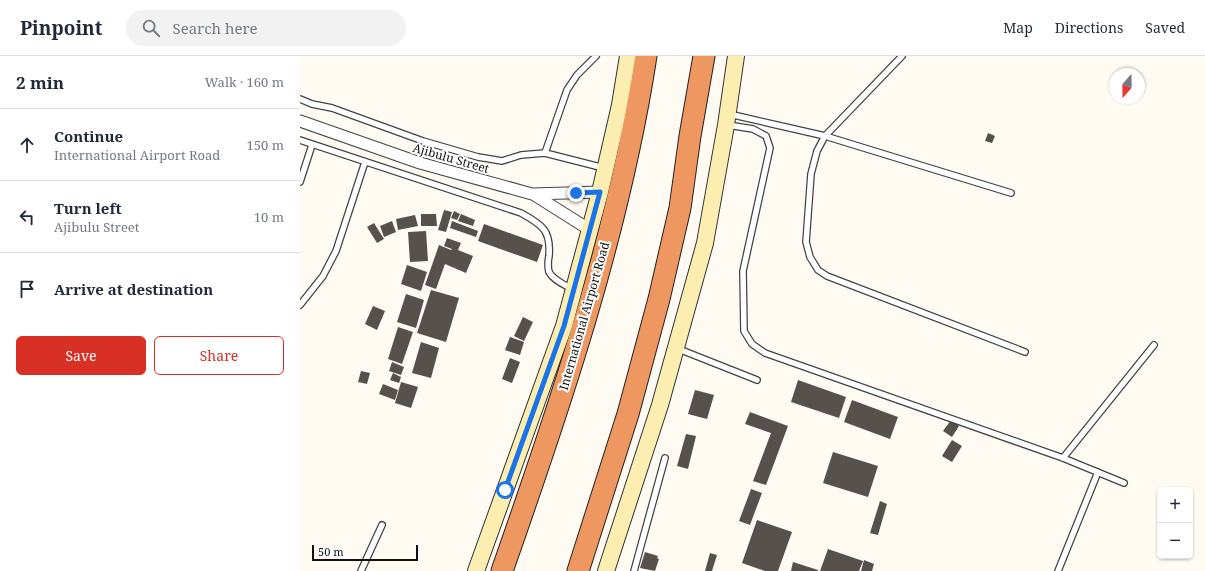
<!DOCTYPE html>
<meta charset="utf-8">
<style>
:root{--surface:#fff;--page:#f2f2f3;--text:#1f2937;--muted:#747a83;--line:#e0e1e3;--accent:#d93025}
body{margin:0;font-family:"Noto Serif",serif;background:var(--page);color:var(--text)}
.controls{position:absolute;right:12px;bottom:12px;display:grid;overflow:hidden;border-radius:6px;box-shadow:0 1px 3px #0004}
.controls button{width:36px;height:36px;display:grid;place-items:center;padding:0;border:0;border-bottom:1px solid var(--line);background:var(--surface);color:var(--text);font:20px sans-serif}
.compass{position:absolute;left:809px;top:12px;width:36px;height:36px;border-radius:50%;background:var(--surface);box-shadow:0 1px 3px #0004;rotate:200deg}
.scale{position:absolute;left:12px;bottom:10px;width:106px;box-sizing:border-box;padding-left:4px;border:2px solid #101010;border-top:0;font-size:11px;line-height:14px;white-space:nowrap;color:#101010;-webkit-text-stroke:3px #fff;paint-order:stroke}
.stop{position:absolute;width:12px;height:12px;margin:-9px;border:3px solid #1a73e8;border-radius:50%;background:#fff}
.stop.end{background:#1a73e8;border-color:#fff;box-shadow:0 1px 4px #0008}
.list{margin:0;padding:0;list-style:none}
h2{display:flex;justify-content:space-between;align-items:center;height:52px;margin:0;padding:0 16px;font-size:17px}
h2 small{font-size:13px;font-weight:400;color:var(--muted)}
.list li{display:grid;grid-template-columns:26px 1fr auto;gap:12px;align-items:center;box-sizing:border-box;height:72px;padding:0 16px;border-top:1px solid var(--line)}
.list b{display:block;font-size:15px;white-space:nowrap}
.list p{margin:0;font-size:13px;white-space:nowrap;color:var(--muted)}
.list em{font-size:13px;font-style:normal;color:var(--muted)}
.actions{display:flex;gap:8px;padding:12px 16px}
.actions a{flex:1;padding:9px 0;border:1px solid var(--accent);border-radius:6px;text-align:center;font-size:14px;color:var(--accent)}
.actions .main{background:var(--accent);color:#fff}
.icon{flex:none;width:22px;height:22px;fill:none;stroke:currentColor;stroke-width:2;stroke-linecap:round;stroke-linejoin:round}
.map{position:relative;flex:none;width:905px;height:515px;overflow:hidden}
header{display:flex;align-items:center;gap:24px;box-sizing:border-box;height:56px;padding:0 20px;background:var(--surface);border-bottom:1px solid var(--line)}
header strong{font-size:19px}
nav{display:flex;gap:22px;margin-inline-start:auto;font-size:14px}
.search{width:280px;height:36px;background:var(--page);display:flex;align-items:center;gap:10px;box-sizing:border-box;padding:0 14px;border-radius:22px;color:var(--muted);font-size:15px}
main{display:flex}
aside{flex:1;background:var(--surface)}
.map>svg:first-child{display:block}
.building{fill:#58504c}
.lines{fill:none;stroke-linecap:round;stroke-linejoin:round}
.lane-casing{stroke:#434343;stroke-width:8}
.street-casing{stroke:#434343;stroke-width:13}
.secondary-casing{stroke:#323232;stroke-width:18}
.highway-casing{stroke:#212121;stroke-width:23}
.lane{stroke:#fff;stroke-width:5.5}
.street{stroke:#fff;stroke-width:11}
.secondary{stroke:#fceeb1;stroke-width:16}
.highway{stroke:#ef9761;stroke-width:21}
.route{stroke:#1a73e8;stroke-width:5}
.labels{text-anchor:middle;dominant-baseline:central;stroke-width:4;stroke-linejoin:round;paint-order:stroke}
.street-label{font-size:12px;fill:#101010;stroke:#fff}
</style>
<header>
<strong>Pinpoint</strong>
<div class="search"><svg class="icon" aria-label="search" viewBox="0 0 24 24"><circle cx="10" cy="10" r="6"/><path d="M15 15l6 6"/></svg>Search here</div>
<nav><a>Map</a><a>Directions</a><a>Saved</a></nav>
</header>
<main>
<aside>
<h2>2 min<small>Walk · 160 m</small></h2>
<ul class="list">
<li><svg class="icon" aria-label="ahead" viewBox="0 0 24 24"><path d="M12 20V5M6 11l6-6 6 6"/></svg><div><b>Continue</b><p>International Airport Road</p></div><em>150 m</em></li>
<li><svg class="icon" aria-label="left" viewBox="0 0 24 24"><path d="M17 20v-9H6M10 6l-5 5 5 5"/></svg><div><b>Turn left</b><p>Ajibulu Street</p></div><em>10 m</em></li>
<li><svg class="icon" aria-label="arrive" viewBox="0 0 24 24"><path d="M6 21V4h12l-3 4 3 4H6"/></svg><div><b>Arrive at destination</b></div></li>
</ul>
<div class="actions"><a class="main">Save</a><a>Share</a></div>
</aside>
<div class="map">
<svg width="905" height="515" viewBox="0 0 905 515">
<rect width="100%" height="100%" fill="#fffbf3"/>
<path class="building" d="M 688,77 L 695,80 L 692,87 L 685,85 Z
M 144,154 L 152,156 L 146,176 L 138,174 Z
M 154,155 L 160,158 L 157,164 L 151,162 Z
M 121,158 L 136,158 L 137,170 L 121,170 Z
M 161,158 L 175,164 L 173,170 L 158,165 Z
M 115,159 L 118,170 L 98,174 L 96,163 Z
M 92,165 L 96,176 L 84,181 L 80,170 Z
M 152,165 L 178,175 L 176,181 L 150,172 Z
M 74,167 L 84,183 L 77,187 L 67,171 Z
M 184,168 L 243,189 L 237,206 L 178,185 Z
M 126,175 L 128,205 L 110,206 L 108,176 Z
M 147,182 L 161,187 L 158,194 L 173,200 L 166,217 L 145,208 L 136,233 L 125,229 L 139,189 L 151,194 L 152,193 L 144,190 Z
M 107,209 L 127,216 L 121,235 L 101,228 Z
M 131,234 L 159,242 L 146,286 L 117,277 Z
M 106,238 L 124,244 L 116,272 L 97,266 Z
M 73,250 L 85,255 L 77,274 L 65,268 Z
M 223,261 L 233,266 L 224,285 L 214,280 Z
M 98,271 L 113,276 L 102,308 L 88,303 Z
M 210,281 L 224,286 L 220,299 L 205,294 Z
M 121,286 L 139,292 L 131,322 L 112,317 Z
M 210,302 L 220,306 L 212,327 L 202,323 Z
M 92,306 L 104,311 L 101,319 L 89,315 Z
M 61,315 L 70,317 L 67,328 L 58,326 Z
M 93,317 L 101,321 L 99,327 L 90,324 Z
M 498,324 L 546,341 L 539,362 L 491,346 Z
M 101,326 L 118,331 L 111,352 L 95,347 Z
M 83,328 L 98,334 L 95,344 L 79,338 Z
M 395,334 L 414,339 L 407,363 L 388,358 Z
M 552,344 L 598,361 L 590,383 L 544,366 Z
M 450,356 L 488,370 L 466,429 L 453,425 L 471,377 L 445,368 Z
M 651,364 L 659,370 L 652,381 L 643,375 Z
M 386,378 L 396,380 L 388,413 L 377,410 Z
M 652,384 L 662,390 L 652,406 L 642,400 Z
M 533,396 L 578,410 L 568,441 L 523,427 Z
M 451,433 L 462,437 L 450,469 L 439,465 Z
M 580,445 L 587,448 L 578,479 L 570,477 Z
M 457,464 L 492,476 L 478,515 L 465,515 L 442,507 Z
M 528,493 L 563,505 L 559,515 L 520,515 Z
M 345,496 L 358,500 L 357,502 L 359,503 L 355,515 L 340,512 Z
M 410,497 L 417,499 L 412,515 L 405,515 Z
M 564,504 L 574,508 L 572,515 L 561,515 Z
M 493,506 L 518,514 L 518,515 L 491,515 Z"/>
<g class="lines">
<defs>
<path id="lane" d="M 602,0 L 525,80 L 517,95 L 511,118 L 506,186 L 510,201 L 518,214 L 527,220 L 725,296
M 0,43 L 12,48 L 32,52 L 123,85 L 178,101 L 202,105 L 221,99 L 245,97 L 304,112
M 429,58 L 525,80 L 711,137
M 428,69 L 453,73 L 466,80 L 470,92 L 443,215 L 444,275 L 452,288 L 465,297 L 763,402 L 824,427
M 0,84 L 221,157 C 243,169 251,175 249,200 C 248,205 248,212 249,216 C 253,224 265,229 272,233
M 245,97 L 267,34 L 277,19 L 296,0
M 0,126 L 12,89
M 0,249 L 23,220 L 36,195 L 65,106
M 376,292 L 457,324
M 763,402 L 854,289
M 61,515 L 82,469
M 334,515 L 365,402
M 758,515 L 798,416"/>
<path id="street" d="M 0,65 L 120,107 L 232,138 L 300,136
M 233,138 L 290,174"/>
<path id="secondary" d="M 176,515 L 264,270 L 300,136 L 320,49 L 328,0
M 306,515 L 360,349 L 405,187 L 426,69 L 436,0"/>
<path id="highway" d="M 202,515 C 261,347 319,176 346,0
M 278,515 L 328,358 L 359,243 L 380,152 L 390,80 L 404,0"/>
</defs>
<use href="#lane" class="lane-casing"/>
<use href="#street" class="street-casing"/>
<use href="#secondary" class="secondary-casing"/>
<use href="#highway" class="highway-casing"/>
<use href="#lane" class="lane"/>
<use href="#street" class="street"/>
<use href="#secondary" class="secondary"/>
<use href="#highway" class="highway"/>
</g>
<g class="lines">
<path class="route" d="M 205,434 L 264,270 L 300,136 L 276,137"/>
</g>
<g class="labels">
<g class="street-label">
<text transform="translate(151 102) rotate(16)">Ajibulu Street</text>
<text transform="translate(284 260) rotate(-74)">International Airport Road</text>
</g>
</g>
</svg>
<div class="controls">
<button>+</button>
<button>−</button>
</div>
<svg class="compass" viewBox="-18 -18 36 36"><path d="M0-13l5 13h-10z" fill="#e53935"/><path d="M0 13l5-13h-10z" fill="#747a83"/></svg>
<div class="scale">50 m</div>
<div class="stop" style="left:205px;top:434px"></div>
<div class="stop end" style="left:276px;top:137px"></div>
</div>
</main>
